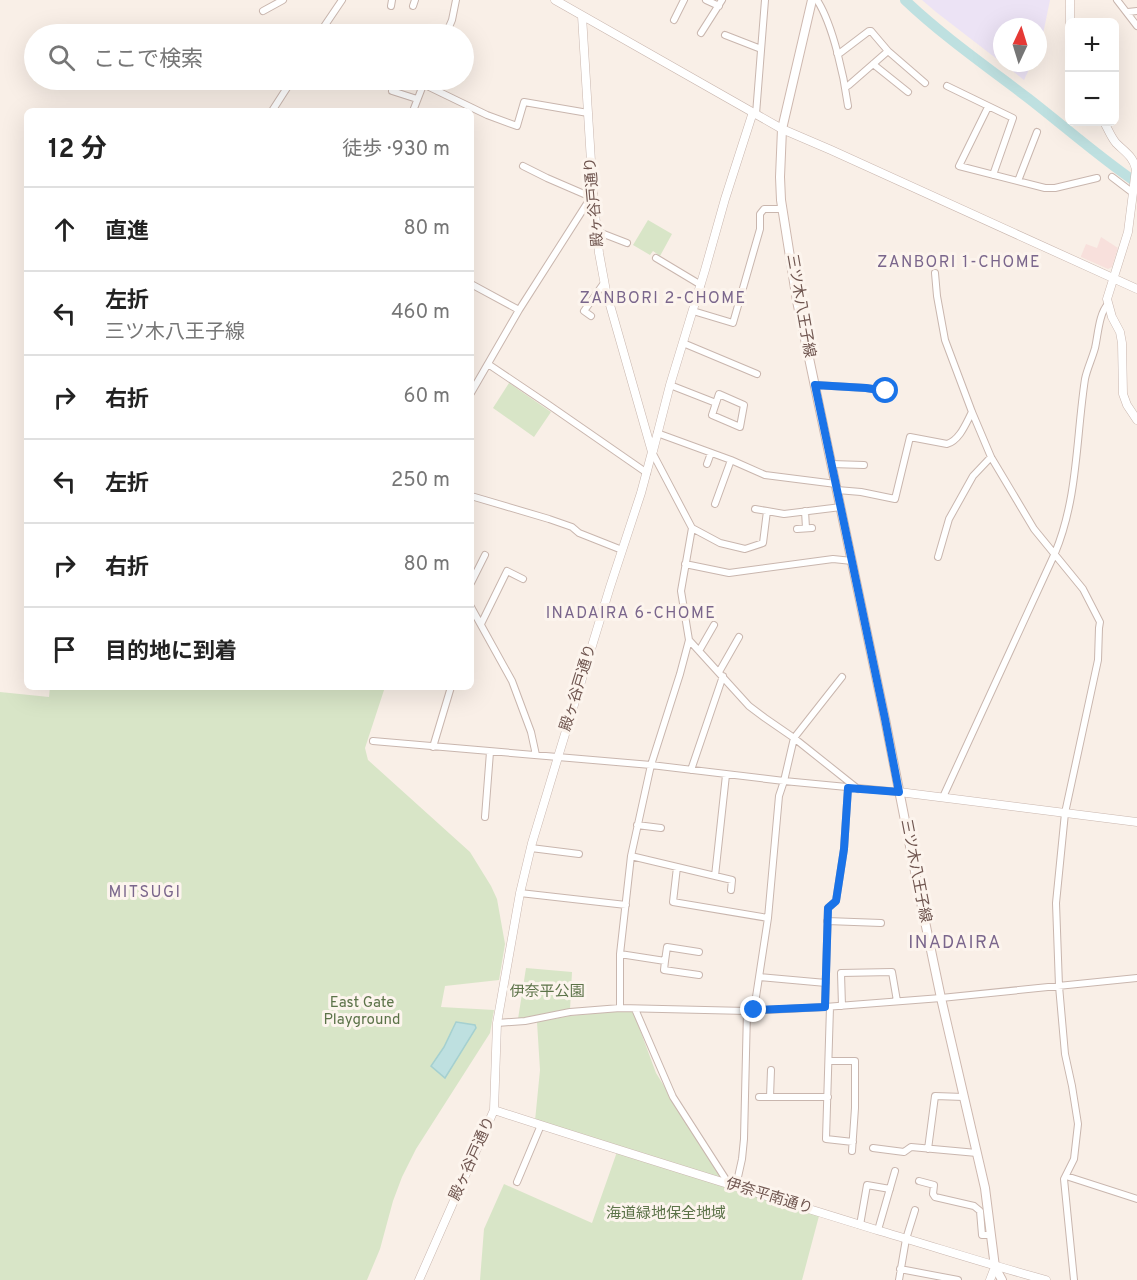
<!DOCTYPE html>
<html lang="ja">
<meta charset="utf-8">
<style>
:root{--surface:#fff;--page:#f6f6f6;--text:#222;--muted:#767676;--line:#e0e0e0}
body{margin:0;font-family:Overpass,"Noto Sans JP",sans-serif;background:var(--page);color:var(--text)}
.controls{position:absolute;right:18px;top:18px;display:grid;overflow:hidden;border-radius:9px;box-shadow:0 6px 24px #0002}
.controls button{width:54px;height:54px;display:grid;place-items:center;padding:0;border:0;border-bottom:2px solid var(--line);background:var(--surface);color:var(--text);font:30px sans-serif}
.compass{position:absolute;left:993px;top:18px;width:54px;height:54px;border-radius:50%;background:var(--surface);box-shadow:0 6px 24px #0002;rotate:4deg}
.stop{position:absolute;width:18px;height:18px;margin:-14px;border:4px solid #1a73e8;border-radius:50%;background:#fff}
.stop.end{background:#1a73e8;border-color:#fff;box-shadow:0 2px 6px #0008}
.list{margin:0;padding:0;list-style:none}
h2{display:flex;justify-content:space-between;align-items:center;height:78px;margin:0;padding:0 24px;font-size:26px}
h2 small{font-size:20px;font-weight:400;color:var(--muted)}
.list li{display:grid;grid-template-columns:39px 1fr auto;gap:18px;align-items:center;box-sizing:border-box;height:84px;padding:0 24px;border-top:2px solid var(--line)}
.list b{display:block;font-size:22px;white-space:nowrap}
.list p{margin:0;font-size:20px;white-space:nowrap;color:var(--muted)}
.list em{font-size:20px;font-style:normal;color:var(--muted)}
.icon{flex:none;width:33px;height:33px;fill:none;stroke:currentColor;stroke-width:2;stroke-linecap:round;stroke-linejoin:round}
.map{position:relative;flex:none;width:1137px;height:1280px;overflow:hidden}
.search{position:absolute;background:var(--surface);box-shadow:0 6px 24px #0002;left:24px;top:24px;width:450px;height:66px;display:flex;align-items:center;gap:15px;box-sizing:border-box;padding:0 21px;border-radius:33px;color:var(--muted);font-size:22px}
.panel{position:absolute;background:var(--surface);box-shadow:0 6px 24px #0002;left:24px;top:108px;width:450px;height:582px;border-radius:9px}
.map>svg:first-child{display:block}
.commercial{fill:#f8e0dc}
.education{fill:#ece3f5}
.green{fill:#d8e5c7}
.water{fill:#bee0e0;stroke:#a5d0d0;stroke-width:1.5}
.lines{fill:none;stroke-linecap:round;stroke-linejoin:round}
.river{stroke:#bee0e0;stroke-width:10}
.minor-casing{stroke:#c9b6ae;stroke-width:8}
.tertiary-casing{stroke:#c9b6ae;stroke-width:9}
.secondary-casing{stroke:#ceb8af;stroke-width:10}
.minor{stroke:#fff;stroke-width:6}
.tertiary{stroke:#fff;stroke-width:8}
.secondary{stroke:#fff;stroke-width:8}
.route{stroke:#1a73e8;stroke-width:8}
.labels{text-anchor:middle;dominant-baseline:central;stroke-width:6;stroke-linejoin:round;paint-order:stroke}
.street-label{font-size:15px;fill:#6f554f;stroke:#fcf4ed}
.park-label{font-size:15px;fill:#5c7349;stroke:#fcf4ed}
.neighbourhood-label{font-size:16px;letter-spacing:1.5px;fill:#7a668c;stroke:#fcf4ed}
.quarter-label{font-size:18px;letter-spacing:1.5px;fill:#7a668c;stroke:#fcf4ed}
</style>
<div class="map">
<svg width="1137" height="1280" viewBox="0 0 1137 1280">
<rect width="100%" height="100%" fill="#f9efe7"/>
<path class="commercial" d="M 1101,237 L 1118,248 L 1112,267 L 1108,269 L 1081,257 L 1081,256 L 1086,244 L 1097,248 Z"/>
<path class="education" d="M 922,0 L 1050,0 L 1042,39 L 1038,49 L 1038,27 L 1002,27 L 1002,63 L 1032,63 L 1024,80 L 936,12 Z"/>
<path class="green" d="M 648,220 L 672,234 L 660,256 L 653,251 L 650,255 L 633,245 Z
M 509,383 L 551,412 L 534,437 L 493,408 Z
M 50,687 L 385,687 L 365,748 L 368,760 L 470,852 L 491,886 L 497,899 L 505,944 L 499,980 L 445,986 L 441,1007 L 494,1010 L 490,1033 L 416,1149 L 402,1177 L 393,1201 L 380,1249 L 367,1280 L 0,1280 L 0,692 L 49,697 Z
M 526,968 L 572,972 L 570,1010 L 518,1019 Z
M 620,1011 L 633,1011 L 656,1073 L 726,1186 L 819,1216 L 802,1280 L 480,1280 L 484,1229 L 504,1184 L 592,1223 L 618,1149 L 535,1121 L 540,1070 L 537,1022 L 569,1016 Z"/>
<path class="water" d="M 456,1022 L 475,1025 L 476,1028 L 445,1078 L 431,1066 L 444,1047 Z"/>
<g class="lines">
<path class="river" d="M 905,0 C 943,36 986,66 1028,98 C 1064,126 1099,157 1137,183"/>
<defs>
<path id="minor" d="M 706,0 L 719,6
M 817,0 C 833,25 844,76 848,106
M 1117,0 L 1137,26
M 391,6 L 392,0
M 413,6 L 415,0
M 263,11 L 283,0
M 1128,12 L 1137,11
M 674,20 L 684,0
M 701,33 L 722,0
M 319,34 L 342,0
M 446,34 L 452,20 L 456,0
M 725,35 L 761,49
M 888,51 L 925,83
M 837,53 L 840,53 L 869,31 L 871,31 L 888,51 L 849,85 L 846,87
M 873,64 L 908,92
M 423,84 L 487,115 L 517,126 L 524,102 L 588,113
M 947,86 L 1013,118 L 993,175
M 392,91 L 417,99
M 988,107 L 959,166 L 1045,188 L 1055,188 L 1097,178
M 272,111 L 292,80
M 413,111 L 425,80
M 756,114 L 765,0
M 523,166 L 547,178 L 591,197
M 1112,177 L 1133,193
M 1018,181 L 1037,132
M 596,231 L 627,243
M 656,258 L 701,285
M 935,273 L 937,296 L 945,340 L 972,412 L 991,457 L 1034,529 L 1083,589 L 1100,622 L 1099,628 L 1098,660 L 1065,813 L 1056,903 L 1059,986 L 1065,1054 L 1072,1086 L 1078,1124 L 1074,1159 L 1064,1179 L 1074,1280
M 471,284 L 519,310
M 693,311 L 733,323 L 760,229 L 760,214 L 764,209 L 782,209
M 591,316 L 584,311 L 604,283
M 683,343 L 757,374
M 488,364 L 546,403 L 647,473
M 670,385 L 716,403 L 719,394 L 744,405 L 740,427 L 712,415 L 716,403
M 815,385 L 866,388 L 886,391
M 471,393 L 519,310 L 593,194
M 657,433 L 731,460 L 765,475 L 836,484
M 652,452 L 692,528 L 720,543 L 745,549 L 763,543 L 767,511 L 784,514 L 841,507
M 707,464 L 711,453
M 831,464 L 864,465
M 837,490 L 861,492 L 895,499 L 910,437 L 947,444 C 960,440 966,423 972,412
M 471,496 L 549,519 L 572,527 L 579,533 L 622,550
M 715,504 L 731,460
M 755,509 L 767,511
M 805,511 L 806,528
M 692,528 L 681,591 L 689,640 L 749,706 L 765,718 L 794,738 L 858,789
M 797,529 L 812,528
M 938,557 L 949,519 L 973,476 L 991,457
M 685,564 L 729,573 L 833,559 L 852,561
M 471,583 L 485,555
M 471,607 L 512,681 L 531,732 L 536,755
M 481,624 L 507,571 L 523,579
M 699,651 L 714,625
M 719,672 L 739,637
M 373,741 L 651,765 L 784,781 L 899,792
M 433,747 L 451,687
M 691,770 L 723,676
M 943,797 L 1055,553 C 1078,498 1076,438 1085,379 C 1087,369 1092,359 1095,348 C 1098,335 1099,313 1108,304
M 485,817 L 490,752
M 637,825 L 661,828
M 531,848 L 579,854
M 631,856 L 732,880 L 731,890
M 677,867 L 673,902 L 768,918
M 715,876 L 726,775
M 520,893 L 626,905
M 827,921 L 881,923
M 620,954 L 665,961 L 664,970 L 699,975
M 665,961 L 667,947 L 699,952
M 760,977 L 826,983
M 842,1006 L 841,973 L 892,972 L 897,1001
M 825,1007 L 828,908 L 836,901 L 844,849 L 848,788
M 830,1007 L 826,1139 L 853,1142
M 620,1008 L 620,954 L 631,856 L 651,765 L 680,674 L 689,640
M 635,1009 L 673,1097 L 725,1178 L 727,1183
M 754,1010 L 768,918 L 779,796 L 784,781 L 794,738 L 842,677
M 497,1023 L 525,1021 L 570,1012 L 620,1008 L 747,1011 L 825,1007 L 941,998 L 1137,978
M 829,1061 L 855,1061 L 855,1108 L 852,1151
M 759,1097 L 828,1097
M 770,1097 L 771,1070
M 873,1148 L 904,1152 L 911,1147 L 977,1153
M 928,1149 L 935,1096 L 964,1097
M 1066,1176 L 1137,1199
M 919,1181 L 934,1185 L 933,1194 L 935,1197 L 974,1206 L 980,1211 L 982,1235 L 990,1235
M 517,1182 L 541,1125
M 736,1186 L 742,1159 L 744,1139 L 747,1011
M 860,1225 L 867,1185 L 890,1189
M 878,1230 L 895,1171
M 900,1269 L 958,1280
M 899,1280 L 906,1239 L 915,1210"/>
<path id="tertiary" d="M 555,0 L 782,129 L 831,150 L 1137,289
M 1070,34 L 1070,0
M 1104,122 C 1108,129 1111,137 1116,143 C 1125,152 1133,156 1136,169 L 1128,232 L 1107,299 L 1112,317 L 1120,332 L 1122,343 L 1123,394 L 1127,405 L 1137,420
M 653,451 L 670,385 L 705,270 L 725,199 L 753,112
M 899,792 L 1137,822
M 494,1110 C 623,1152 751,1191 880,1231 C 935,1247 990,1265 1046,1280
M 419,1280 L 494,1110 L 497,1023 L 520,893 L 532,843 L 558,757 L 610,587 L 641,493 L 652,452 L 606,291 L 599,253 L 593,194 L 582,16
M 990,1280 L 995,1267"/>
<path id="secondary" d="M 812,0 L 782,129 L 780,177 L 781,200 L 797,301 L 885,719 L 923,912 L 941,998 L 985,1188 L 995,1267 L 1002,1280"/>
</defs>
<use href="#minor" class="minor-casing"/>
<use href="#tertiary" class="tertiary-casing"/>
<use href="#secondary" class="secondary-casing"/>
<use href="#minor" class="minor"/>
<use href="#tertiary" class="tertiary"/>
<use href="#secondary" class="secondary"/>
</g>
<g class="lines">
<path class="route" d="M 754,1010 L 825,1007 L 828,908 L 836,901 L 844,849 L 848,788 L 899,792 L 885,719 L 815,385 L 866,388 L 886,391"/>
</g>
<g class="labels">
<g class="street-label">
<text transform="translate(595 202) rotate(-95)">殿ヶ谷戸通り</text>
<text transform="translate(800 306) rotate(80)">三ツ木八王子線</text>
<text transform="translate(579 688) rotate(-73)">殿ヶ谷戸通り</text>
<text transform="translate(915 871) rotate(79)">三ツ木八王子線</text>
<text transform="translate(473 1159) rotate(-66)">殿ヶ谷戸通り</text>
<text transform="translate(769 1197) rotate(17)">伊奈平南通り</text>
</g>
<g class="park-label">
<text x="547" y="992">伊奈平公園</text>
<text x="362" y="1003">East Gate<tspan x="362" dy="17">Playground</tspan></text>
<text x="666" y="1214">海道緑地保全地域</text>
</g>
<g class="neighbourhood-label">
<text x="959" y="263">ZANBORI 1-CHOME</text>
<text x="663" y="299">ZANBORI 2-CHOME</text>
<text x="631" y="614">INADAIRA 6-CHOME</text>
<text x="145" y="893">MITSUGI</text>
</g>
<g class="quarter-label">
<text x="955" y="943">INADAIRA</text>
</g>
</g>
</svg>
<div class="controls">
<button>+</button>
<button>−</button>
</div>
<svg class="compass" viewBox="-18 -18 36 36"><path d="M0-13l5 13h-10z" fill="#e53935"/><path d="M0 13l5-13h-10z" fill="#767676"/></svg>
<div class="stop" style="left:886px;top:391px"></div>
<div class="stop end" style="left:754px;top:1010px"></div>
<div class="search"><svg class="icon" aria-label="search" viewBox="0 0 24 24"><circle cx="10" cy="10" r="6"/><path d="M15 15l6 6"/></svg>ここで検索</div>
<section class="panel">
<h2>12 分<small>徒歩 · 930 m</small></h2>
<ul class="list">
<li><svg class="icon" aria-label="ahead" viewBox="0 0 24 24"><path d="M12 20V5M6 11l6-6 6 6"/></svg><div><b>直進</b></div><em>80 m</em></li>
<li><svg class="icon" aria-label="left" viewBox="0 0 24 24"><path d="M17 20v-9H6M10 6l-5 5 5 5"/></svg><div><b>左折</b><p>三ツ木八王子線</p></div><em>460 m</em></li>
<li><svg class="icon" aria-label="right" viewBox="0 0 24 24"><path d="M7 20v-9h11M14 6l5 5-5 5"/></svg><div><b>右折</b></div><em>60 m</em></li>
<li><svg class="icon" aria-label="left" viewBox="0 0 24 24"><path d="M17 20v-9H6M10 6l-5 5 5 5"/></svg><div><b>左折</b></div><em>250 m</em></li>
<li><svg class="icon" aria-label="right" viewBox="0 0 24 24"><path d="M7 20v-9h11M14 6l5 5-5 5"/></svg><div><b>右折</b></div><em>80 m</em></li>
<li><svg class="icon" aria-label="arrive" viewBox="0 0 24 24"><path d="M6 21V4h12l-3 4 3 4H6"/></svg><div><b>目的地に到着</b></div></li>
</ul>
</section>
</div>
